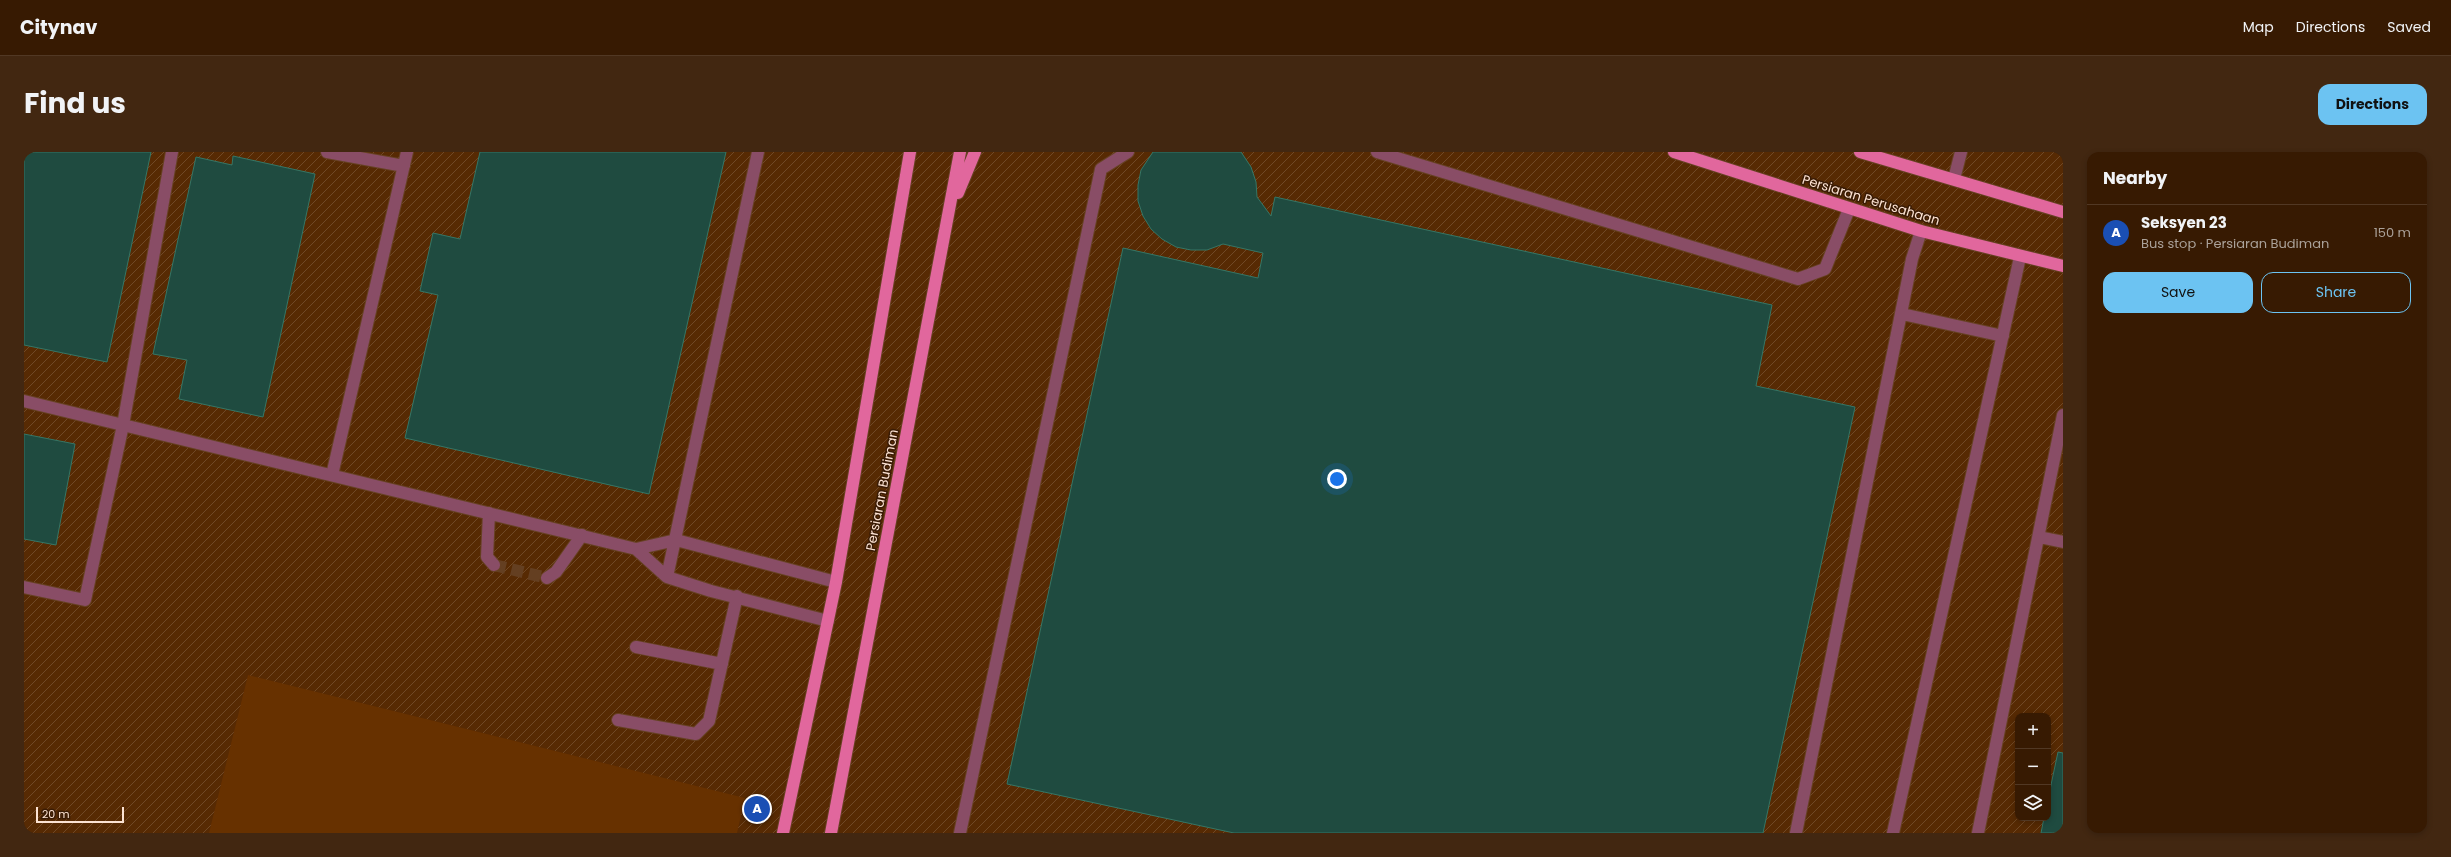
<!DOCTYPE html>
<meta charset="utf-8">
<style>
:root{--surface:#371a02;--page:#422711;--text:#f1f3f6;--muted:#aaa199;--line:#513824;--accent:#6cc3f2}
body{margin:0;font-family:Poppins,sans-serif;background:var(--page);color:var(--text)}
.controls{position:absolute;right:12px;bottom:12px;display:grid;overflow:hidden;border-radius:8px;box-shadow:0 2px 6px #0003}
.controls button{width:36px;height:36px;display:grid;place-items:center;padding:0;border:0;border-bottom:1px solid var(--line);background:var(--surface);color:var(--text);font:20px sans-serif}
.scale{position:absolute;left:12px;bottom:10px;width:88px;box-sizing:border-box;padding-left:4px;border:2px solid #fce2d2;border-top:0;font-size:11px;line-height:14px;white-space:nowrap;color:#fce2d2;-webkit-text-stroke:3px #391b05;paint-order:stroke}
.you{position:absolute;left:1313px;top:327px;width:14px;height:14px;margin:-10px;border:3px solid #fff;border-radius:50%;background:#1a73e8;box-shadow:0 0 0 6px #1a73e833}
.badge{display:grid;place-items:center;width:26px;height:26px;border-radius:50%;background:var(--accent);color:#fff;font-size:13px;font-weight:700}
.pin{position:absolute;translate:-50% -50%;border:2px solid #fff;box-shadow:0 1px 4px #0006}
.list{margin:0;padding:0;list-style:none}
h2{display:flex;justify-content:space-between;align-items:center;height:52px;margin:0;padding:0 16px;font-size:17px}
h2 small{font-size:13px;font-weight:400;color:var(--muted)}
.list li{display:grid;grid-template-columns:26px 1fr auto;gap:12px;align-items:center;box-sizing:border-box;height:56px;padding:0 16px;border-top:1px solid var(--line)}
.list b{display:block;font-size:15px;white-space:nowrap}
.list p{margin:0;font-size:13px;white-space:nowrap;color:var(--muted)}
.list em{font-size:13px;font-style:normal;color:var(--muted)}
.actions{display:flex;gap:8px;padding:12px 16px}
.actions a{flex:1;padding:9px 0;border:1px solid var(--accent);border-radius:12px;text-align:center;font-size:14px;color:var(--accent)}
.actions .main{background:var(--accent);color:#111}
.icon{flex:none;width:22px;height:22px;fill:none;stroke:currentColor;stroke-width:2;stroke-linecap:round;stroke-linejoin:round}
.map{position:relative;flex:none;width:2039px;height:681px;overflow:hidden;border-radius:12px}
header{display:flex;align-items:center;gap:24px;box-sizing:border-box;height:56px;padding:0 20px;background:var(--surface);border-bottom:1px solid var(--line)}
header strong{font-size:19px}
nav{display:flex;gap:22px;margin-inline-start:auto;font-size:14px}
.intro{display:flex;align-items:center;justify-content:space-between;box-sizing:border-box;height:96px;padding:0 24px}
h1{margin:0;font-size:28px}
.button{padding:10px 18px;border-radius:12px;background:var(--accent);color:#111;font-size:14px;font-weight:700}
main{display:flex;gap:24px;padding:0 24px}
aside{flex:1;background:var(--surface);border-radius:12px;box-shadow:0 2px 6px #0003}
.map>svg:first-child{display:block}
.industrial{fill:url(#industrial-furrows);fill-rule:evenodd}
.grass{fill:#673100}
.building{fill:#1f4b40;stroke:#357666}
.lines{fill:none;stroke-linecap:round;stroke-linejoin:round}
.minor-tunnel{stroke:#643f21;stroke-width:12;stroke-dasharray:12 6;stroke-linecap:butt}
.minor-casing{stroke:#664123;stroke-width:14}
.major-casing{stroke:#664123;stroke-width:14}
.minor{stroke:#894d66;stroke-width:12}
.major{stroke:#e1679d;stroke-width:12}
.labels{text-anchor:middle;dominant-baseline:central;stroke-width:3;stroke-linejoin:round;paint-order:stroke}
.street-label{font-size:13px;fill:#fce2d2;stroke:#391b05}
</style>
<header>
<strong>Citynav</strong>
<nav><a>Map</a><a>Directions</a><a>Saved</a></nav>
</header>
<div class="intro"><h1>Find us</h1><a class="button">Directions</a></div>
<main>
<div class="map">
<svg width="2039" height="681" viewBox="0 0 2039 681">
<defs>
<pattern id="industrial-furrows" width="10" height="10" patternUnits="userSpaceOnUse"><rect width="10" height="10" fill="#572a03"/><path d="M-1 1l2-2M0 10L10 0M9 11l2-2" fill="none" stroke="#704927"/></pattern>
</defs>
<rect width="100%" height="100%" fill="#492202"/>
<path class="industrial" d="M 0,0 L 2039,0 L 2039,681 L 0,681 ZM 1994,564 L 2024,564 L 2024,666 L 1994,666 Z"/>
<path class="grass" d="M 224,523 L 721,646 L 713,681 L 185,681 Z"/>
<path class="building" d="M 0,0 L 127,0 L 83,210 L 0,193 Z
M 456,0 L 702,0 L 625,342 L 381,286 L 414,143 L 396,139 L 409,81 L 436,87 Z
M 1129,0 L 1217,0 L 1227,15 L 1232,30 L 1233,45 L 1247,64 L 1251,45 L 1748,153 L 1732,234 L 1831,255 L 1739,681 L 1210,681 L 983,632 L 1099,96 L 1234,126 L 1239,101 L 1199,92 L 1183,98 L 1167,98 L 1152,95 L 1138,87 L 1127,77 L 1119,64 L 1114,49 L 1114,33 L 1117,18 Z
M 209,4 L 291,22 L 239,265 L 155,247 L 163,208 L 129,202 L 172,5 L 208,13 Z
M 0,282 L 51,292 L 32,393 L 0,387 Z
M 2034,600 L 2039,601 L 2039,681 L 2017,681 L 2020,666 L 2024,666 L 2024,647 Z"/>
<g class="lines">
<path class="minor-tunnel" d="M 470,413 L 523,426"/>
<defs>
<path id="minor" d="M 303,0 L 380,14
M 1353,0 L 1774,127 L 1801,117 L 1825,57
M 1930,27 L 1937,0
M 1878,162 L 1979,184
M 0,249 L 612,397 L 652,388 L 812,430
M 308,323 L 383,0
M 465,361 L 463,405 L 470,413
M 2015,385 L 2039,390
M 612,397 L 643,425 L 687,439 L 804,469
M 643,425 L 734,0
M 523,426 L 532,420 L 558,383
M 0,435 L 61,448 L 99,273 L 148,0
M 612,495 L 698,512
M 594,568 L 672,582 L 685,569 L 713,444
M 936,681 L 1077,17 L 1104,0
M 1772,681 L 1888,107 L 1897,79
M 1869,681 L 1996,105
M 1954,681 L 2039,263"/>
<path id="major" d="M 1650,0 L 1897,79 L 2039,114
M 1836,0 L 2039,60
M 934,41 L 951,0
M 759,681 L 812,430 L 886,0
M 807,681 L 936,0"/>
</defs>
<use href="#minor" class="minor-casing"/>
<use href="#major" class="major-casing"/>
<use href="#minor" class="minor"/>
<use href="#major" class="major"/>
</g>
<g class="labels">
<g class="street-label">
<text transform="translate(1847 48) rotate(17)">Persiaran Perusahaan</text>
<text transform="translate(858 338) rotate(-79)">Persiaran Budiman</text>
</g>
</g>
</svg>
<div class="controls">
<button>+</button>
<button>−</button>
<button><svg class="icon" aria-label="layers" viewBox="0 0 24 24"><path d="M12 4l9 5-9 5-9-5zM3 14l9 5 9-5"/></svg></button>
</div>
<div class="scale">20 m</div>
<div class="you"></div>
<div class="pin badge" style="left:733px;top:657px;background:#1a4fb4">A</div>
</div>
<aside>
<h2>Nearby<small></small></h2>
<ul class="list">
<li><span class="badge" style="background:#1a4fb4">A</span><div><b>Seksyen 23</b><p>Bus stop · Persiaran Budiman</p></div><em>150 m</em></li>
</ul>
<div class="actions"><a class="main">Save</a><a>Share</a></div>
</aside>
</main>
